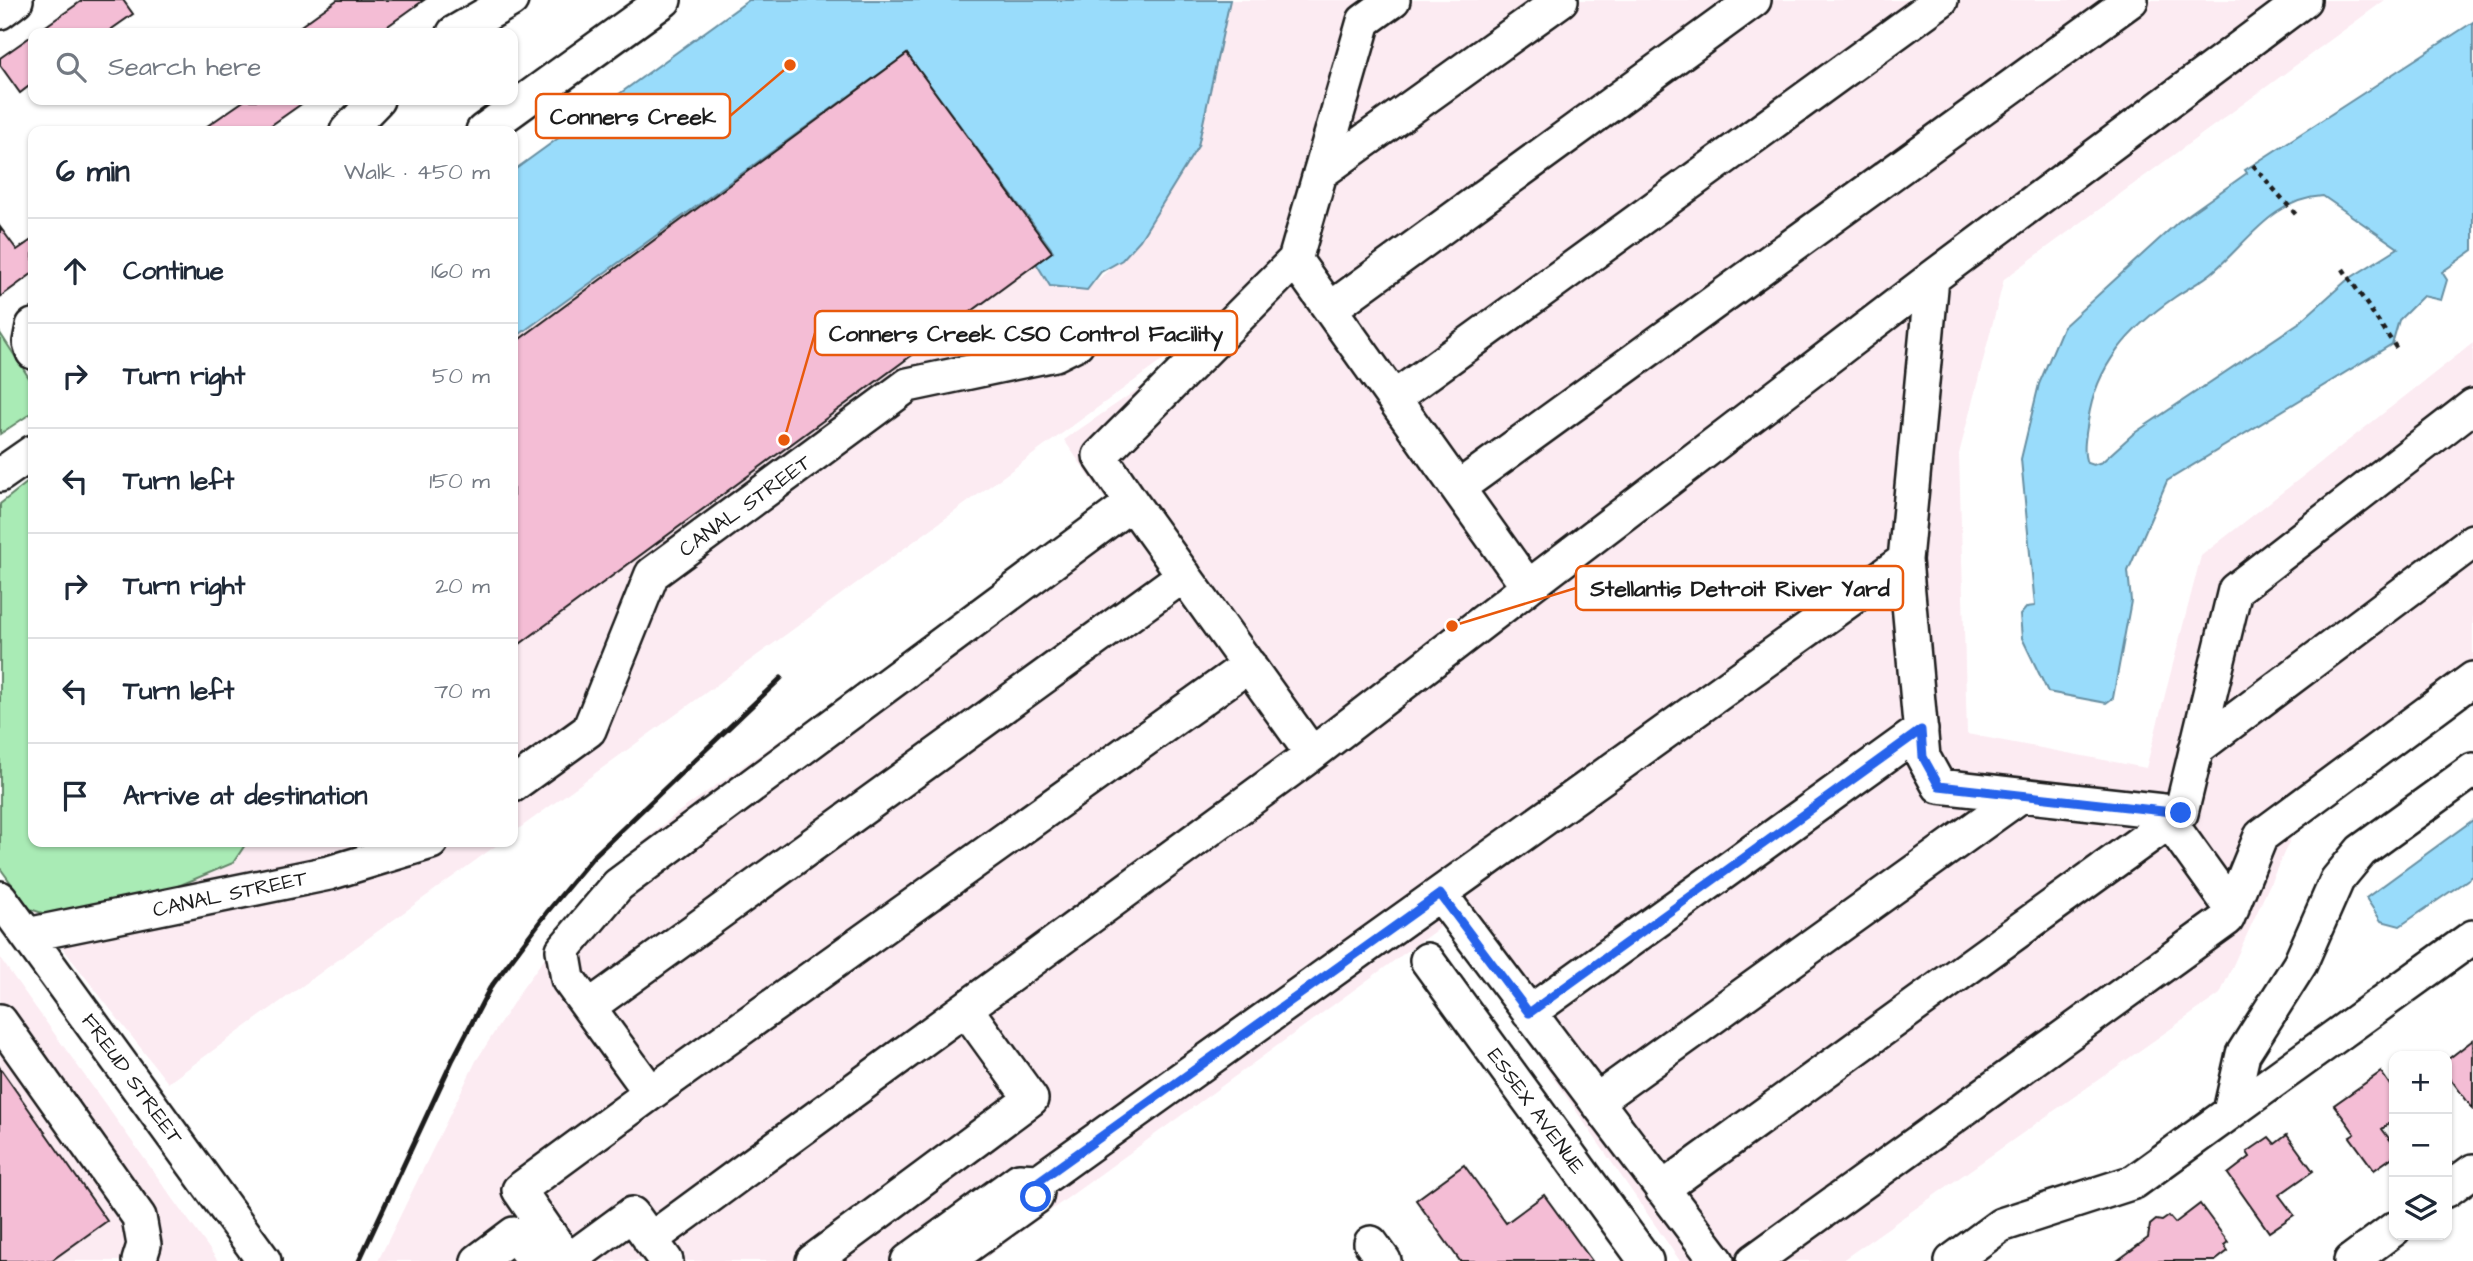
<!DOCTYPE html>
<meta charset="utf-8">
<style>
:root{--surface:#fff;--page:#f2f2f3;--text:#1f2937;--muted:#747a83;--line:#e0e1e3}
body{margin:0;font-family:"Architects Daughter",sans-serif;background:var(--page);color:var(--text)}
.controls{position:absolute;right:21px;bottom:21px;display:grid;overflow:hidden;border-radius:14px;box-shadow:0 2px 5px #0004}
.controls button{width:63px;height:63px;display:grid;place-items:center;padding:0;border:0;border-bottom:2px solid var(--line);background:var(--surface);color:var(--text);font:35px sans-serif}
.stop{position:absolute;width:21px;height:21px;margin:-16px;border:5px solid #2563eb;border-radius:50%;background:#fff}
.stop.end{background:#2563eb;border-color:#fff;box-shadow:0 2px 7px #0008}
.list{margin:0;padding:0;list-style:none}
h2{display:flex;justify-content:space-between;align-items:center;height:91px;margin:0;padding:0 28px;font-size:30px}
h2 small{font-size:23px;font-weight:400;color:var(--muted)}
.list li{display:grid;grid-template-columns:46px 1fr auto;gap:21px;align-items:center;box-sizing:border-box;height:105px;padding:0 28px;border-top:2px solid var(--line)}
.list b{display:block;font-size:26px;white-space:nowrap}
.list em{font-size:23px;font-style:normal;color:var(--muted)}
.icon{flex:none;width:38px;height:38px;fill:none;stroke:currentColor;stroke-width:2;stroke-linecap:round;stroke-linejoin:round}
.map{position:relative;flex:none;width:2473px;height:1261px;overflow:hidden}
.search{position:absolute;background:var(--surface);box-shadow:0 2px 5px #0004;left:28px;top:28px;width:490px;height:77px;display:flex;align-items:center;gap:18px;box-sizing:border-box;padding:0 24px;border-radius:14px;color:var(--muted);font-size:26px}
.panel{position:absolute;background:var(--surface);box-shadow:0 2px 5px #0004;left:28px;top:126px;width:490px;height:721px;border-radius:14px}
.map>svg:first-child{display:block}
.built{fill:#fcebf2}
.green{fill:#a9ebb5;stroke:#628468;stroke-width:2}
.water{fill:#99dcfb;stroke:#678fa2;stroke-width:2;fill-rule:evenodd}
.building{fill:#f4bdd5;stroke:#1c1c1c;stroke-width:2}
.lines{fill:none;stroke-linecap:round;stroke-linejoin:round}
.minor-casing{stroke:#1c1c1c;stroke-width:38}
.path{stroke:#1c1c1c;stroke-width:4.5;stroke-dasharray:5 5;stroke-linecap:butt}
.minor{stroke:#fff;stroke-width:33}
.rail{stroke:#1c1c1c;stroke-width:5}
.route{stroke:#2563eb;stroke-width:9}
.labels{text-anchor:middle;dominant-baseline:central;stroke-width:7;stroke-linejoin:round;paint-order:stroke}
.street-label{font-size:21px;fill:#1c1c1c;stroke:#fff}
.leader{fill:none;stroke:#e8590c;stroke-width:2.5}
.callout-dot{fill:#e8590c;stroke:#fff;stroke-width:2.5}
.callout{fill:#fff;stroke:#e8590c;stroke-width:2.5}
.callout-label{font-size:23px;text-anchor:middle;font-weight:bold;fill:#1c1c1c}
</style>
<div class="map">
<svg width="2473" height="1261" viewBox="0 0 2473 1261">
<rect width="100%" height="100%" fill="#fff"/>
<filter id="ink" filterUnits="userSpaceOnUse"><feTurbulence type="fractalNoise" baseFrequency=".0143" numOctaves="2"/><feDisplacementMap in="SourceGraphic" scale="14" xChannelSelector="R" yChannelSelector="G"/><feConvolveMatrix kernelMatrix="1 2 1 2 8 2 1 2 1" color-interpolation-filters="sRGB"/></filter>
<g filter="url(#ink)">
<path class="built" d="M 1230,0 L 2385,0 L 2004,279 L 1959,454 L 1967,734 L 2146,768 L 2201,556 L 2473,343 L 2473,696 L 2293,833 L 2220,994 L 1841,1261 L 1680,1261 L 1446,923 L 981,1261 L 378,1261 L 476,1061 L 522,989 L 607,872 L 677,813 L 1110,506 L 1064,440 L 1202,345 L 1196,336 L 513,833 L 513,339 L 907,54 L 1054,251 L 1087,290 L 1140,240 L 1198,146 Z
M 33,478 L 33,842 L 501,842 L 168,1083 L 0,868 L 0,504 Z
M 0,958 L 218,1261 L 0,1261 Z"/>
<path class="green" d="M 0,333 L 33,384 L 33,412 L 0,434 Z
M 33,478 L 33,842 L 247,842 L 233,863 L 171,889 L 45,914 L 30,909 L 0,868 L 0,504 Z"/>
<path class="water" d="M 749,0 L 1230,0 L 1198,146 L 1140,240 L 1122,260 L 1101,272 L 1087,290 L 1050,286 L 1036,263 L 1053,251 L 907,54 L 513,339 L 513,171 Z
M 2473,22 L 2473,250 L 2442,272 L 2447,280 L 2441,300 L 2423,296 L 2399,320 L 2392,344 L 2167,481 L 2128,571 L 2131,601 L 2113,698 L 2106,703 L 2048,692 L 2022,638 L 2020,615 L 2027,607 L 2035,606 L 2021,459 L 2039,384 L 2063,327 L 2178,222 L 2247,173 L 2245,170 ZM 2323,196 L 2398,248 L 2347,280 L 2300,322 L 2133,434 L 2102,462 L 2093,465 L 2087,463 C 2082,451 2086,434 2088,421 C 2096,365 2130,328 2175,297 C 2188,288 2203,281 2215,270 C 2249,240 2274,199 2323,196 Z
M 2473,820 L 2473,876 L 2400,926 L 2381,921 L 2366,898 Z"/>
<path class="building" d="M 83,0 L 123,0 L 133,14 L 106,33 L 36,33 Z
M 337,0 L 424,0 L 378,33 L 291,33 Z
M 33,35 L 33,83 L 20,93 L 0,65 L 0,58 Z
M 907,54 L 1052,252 L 513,649 L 513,344 Z
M 245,100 L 307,100 L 263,131 L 200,131 Z
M 0,227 L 17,250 L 33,239 L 33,273 L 0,297 Z
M 2473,1040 L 2473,1109 L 2447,1074 L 2447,1060 Z
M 0,1068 L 107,1221 L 51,1261 L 0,1261 Z
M 2381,1072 L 2394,1091 L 2394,1120 L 2382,1129 L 2394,1145 L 2394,1156 L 2374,1170 L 2350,1137 L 2355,1134 L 2334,1105 Z
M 2287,1135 L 2313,1171 L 2279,1195 L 2294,1215 L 2269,1232 L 2228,1174 L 2250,1157 L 2247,1152 L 2269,1137 L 2275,1144 Z
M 1464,1165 L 1506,1223 L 1544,1195 L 1592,1261 L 1460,1261 L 1416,1200 Z
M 2200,1204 L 2228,1242 L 2224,1245 L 2228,1251 L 2215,1261 L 2117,1261 L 2148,1238 L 2150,1225 L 2156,1220 L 2162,1221 L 2169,1216 L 2175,1223 Z"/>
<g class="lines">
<defs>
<path id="minor" d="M 0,12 L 16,0
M 454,33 L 511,0
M 347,131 L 377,100
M 483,131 L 664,0
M 1320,173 L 1561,0
M 1295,260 L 1528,587 L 1932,278
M 1330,309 L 1754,0
M 33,326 L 30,342 L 33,352
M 1394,398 L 1941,0
M 0,475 L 33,452
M 1458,488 L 2131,0
M 1905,560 L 1923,757 L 1939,786 L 2181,813 L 2235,590 L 2473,406
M 2196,749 L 2473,541
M 1312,754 L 1528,587
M 513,785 L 589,730 L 652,574 L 908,385 L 1055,354 L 1077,343
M 2169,821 L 2232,909
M 1440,894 L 1717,1261
M 0,898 L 264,1261
M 27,935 L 329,873 L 431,842
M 1427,960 L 1646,1261
M 589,1007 L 1184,575
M 1529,1013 L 1921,730
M 0,1021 L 139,1217 L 144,1245 L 139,1261
M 651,1093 L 1249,665
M 1596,1101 L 2020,796
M 2230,1112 L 2243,1054 L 2300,964 L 2337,880 L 2361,851 L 2473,770
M 1039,1181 L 1905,560 L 1932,278 L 2304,0
M 1662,1189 L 2181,813
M 2447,1190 L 2473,1171
M 650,1240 L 1312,754 L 1132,503
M 1371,1243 L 1384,1261
M 478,1261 L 514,1234 L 534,1261
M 666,1261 L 632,1214 L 568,1261 L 519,1190 L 651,1093 L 568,979 L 563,950 L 618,885 L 1132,503 L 1100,456 L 1295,260 L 1364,21 L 1393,0
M 813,1261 L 1031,1099 L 966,1009
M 908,1261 L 1019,1180 L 1039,1181 L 1036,1197 L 947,1261
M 1754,1261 L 2227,919 L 2261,836 L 2473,679
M 1952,1261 L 2001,1225 L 2134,1182 L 2473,937
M 2351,1261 L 2394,1229"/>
</defs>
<use href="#minor" class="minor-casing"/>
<path class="path" d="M 2253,165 L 2298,217
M 2343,269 L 2397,349"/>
<use href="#minor" class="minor"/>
<path class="rail" d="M 359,1261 L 453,1059 L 490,988 L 548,911 L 593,857 L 781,678"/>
</g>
</g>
<g class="lines" filter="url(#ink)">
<path class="route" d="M 1036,1197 L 1039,1181 L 1440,894 L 1529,1013 L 1921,730 L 1923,757 L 1939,786 L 2181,813"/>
</g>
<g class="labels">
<g class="street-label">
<text transform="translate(745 506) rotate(-36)">CANAL STREET</text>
<text transform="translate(230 894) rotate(-12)">CANAL STREET</text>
<text transform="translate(132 1079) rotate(54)">FREUD STREET</text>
<text transform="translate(1536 1111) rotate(54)">ESSEX AVENUE</text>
</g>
</g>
<path class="leader" d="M790 65L730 116M784 440L815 333M1452 626L1576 588"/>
<g class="callout-dot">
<circle cx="790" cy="65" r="7"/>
<circle cx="784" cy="440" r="7"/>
<circle cx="1452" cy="626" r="7"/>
</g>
<g class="callout">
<rect x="536" y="94" width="194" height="44" rx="7"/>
<rect x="815" y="311" width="422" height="44" rx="7"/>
<rect x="1576" y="566" width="327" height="44" rx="7"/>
</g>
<g class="callout-label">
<text x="633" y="124">Conners Creek</text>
<text x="1026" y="341">Conners Creek CSO Control Facility</text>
<text x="1740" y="596">Stellantis Detroit River Yard</text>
</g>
</svg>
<div class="controls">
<button>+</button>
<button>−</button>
<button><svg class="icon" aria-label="layers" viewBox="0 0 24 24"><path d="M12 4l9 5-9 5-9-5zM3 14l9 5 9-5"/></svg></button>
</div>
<div class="stop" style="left:1036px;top:1197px"></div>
<div class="stop end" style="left:2181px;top:813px"></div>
<div class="search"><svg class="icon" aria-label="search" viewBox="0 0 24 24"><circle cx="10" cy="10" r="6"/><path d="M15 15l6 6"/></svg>Search here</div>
<section class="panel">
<h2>6 min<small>Walk · 450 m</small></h2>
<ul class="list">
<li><svg class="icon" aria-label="ahead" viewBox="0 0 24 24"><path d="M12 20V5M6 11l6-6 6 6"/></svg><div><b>Continue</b></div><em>160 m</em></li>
<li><svg class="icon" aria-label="right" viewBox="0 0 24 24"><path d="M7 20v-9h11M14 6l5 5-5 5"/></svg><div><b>Turn right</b></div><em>50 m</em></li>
<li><svg class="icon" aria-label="left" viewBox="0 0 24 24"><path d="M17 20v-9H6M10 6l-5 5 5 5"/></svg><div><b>Turn left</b></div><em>150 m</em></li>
<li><svg class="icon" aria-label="right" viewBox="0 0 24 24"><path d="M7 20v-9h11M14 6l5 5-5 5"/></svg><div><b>Turn right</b></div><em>20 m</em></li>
<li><svg class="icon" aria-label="left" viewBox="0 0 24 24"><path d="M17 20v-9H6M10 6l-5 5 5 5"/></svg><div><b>Turn left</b></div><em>70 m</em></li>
<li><svg class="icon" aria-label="arrive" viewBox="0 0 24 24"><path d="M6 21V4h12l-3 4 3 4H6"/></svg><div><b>Arrive at destination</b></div></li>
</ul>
</section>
</div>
